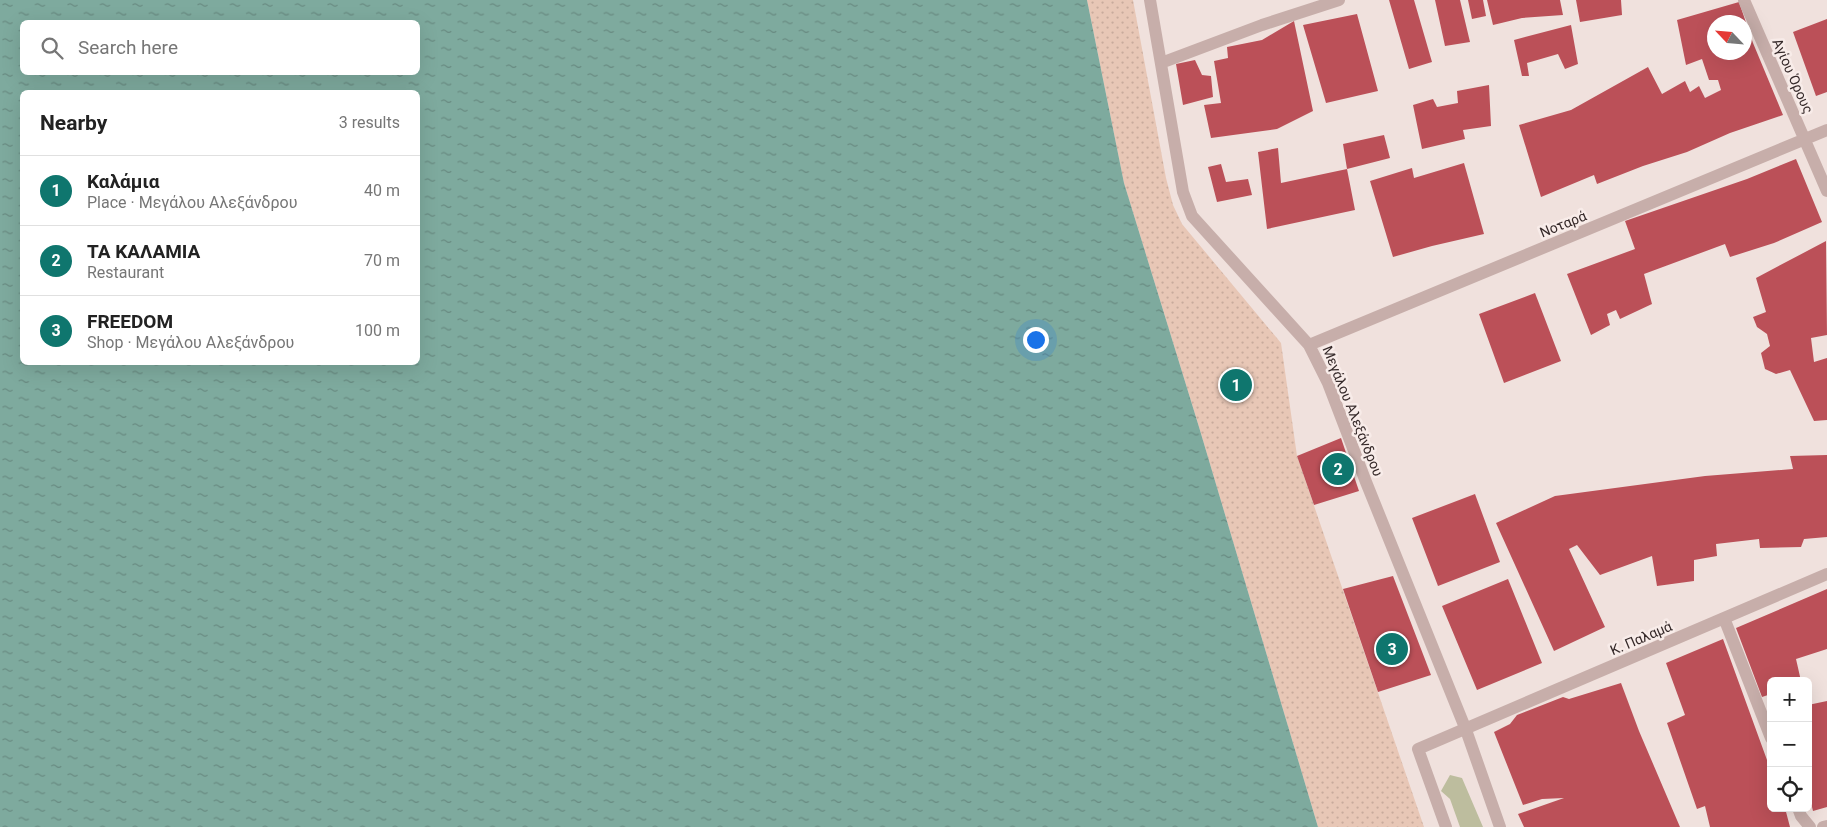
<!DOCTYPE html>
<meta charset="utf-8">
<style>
:root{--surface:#fff;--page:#f6f6f6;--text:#222;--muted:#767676;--line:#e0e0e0;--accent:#0f766e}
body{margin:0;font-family:Roboto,sans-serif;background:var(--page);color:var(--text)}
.controls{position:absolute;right:15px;bottom:15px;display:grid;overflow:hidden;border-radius:8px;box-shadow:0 5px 20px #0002}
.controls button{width:45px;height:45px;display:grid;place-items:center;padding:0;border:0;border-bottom:1px solid var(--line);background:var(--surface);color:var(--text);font:25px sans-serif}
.compass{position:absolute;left:1707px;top:15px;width:45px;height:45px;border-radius:50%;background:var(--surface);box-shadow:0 5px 20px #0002;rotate:296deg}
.you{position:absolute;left:1035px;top:339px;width:18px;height:18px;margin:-12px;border:4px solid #fff;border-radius:50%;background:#1a73e8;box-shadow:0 0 0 8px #1a73e833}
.badge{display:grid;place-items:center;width:32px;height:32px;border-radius:50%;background:var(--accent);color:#fff;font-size:16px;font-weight:700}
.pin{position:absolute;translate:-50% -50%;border:2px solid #fff;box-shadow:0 1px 5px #0006}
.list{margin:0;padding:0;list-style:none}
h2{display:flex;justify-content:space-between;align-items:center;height:65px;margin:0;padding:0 20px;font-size:21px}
h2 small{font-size:16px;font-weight:400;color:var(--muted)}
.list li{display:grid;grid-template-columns:32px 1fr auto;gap:15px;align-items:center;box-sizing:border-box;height:70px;padding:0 20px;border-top:1px solid var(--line)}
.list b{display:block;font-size:19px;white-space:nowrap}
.list p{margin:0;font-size:16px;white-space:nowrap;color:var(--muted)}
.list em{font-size:16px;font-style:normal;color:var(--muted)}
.icon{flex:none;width:28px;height:28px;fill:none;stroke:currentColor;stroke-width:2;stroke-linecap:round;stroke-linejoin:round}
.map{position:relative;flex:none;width:1827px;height:827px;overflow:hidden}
.search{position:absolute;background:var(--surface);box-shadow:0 5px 20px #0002;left:20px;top:20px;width:400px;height:55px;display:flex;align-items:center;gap:12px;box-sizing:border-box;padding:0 18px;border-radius:8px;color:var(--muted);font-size:19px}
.panel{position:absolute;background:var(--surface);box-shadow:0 5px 20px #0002;left:20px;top:90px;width:400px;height:275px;border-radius:8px}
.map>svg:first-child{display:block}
.green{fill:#bdbd9e}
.sand{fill:url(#sand-dots)}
.water{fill:url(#water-ripples);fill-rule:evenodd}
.building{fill:#bb5058;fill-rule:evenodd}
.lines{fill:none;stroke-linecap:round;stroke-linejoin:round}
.street{stroke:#c7aeaa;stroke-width:12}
.labels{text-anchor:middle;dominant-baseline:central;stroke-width:5;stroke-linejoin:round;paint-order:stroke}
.street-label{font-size:14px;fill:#352929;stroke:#f8ece9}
</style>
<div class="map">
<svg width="1827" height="827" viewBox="0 0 1827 827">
<defs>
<pattern id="sand-dots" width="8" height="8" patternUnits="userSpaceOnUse" patternTransform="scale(1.25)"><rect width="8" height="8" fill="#e8c7b6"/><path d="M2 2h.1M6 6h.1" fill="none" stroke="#c8ab9c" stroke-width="1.8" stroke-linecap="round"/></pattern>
<pattern id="water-ripples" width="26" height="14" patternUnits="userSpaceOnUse" patternTransform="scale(1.25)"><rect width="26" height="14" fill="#7eaa9e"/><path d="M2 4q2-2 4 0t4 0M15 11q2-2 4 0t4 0" fill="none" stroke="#688a81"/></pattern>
</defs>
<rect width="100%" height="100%" fill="#f0e1dd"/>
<path class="green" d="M 1450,775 L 1462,778 L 1483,827 L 1460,827 L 1450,799 L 1441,791 Z"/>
<path class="sand" d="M 1087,0 L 1133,0 L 1166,178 L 1173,205 L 1182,224 L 1281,343 L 1297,456 L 1424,827 L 1318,827 L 1199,427 L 1124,183 Z"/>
<path class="water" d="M 0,0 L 1087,0 L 1124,183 L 1199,427 L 1318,827 L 0,827 ZM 22,22 L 418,22 L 418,72 L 22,72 ZM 22,92 L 418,92 L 418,362 L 22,362 Z"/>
<path class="building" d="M 1389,0 L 1414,0 L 1432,62 L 1409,69 Z
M 1435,0 L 1460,0 L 1470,42 L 1445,46 Z
M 1468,0 L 1483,0 L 1486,16 L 1472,19 Z
M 1487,0 L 1560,0 L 1563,15 L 1522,18 L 1493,25 Z
M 1576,0 L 1621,0 L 1622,15 L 1580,22 Z
M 1739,2 L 1753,43 L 1783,115 L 1730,133 L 1687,152 L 1643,166 L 1597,184 L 1594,175 L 1541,197 L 1519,125 L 1571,110 L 1648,67 L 1662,94 L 1685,81 L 1690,92 L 1699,86 L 1705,98 L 1721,90 L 1718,80 L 1709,80 L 1702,59 L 1686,65 L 1677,20 ZM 1714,22 L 1744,22 L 1744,52 L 1714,52 Z
M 1357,14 L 1378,91 L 1326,103 L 1303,25 Z
M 1827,19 L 1827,92 L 1816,96 L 1793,32 Z
M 1294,21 L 1313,111 L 1277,129 L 1211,138 L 1204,105 L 1221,103 L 1214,61 L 1228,58 L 1227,47 L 1262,40 Z
M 1571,25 L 1578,64 L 1565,69 L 1558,54 L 1527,63 L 1529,76 L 1522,76 L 1514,40 Z
M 1195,60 L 1202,75 L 1211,76 L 1213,97 L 1183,105 L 1176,64 Z
M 1489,85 L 1491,126 L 1463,130 L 1465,139 L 1422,149 L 1413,105 L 1433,99 L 1437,107 L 1458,103 L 1457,91 Z
M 1384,135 L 1390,158 L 1347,169 L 1355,210 L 1267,229 L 1258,152 L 1278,148 L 1281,183 L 1347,169 L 1343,144 Z
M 1796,159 L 1822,222 L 1774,243 L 1730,257 L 1725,244 L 1644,274 L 1652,304 L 1620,319 L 1616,310 L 1607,314 L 1610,325 L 1591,335 L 1567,274 L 1635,249 L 1625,221 L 1747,179 Z
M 1464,163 L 1484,234 L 1432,246 L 1393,257 L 1370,181 L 1412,168 L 1414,178 Z
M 1221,164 L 1226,182 L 1248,179 L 1252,195 L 1217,202 L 1208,167 Z
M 1826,241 L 1827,335 L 1811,338 L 1814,362 L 1827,358 L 1827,420 L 1814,421 L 1790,370 L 1776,374 L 1765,369 L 1761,353 L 1770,346 L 1767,334 L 1757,327 L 1753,317 L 1766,312 L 1756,278 Z
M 1535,293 L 1561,361 L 1504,383 L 1479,314 Z
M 1341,438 L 1359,491 L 1314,505 L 1297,456 Z
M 1827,455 L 1827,537 L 1804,539 L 1801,547 L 1760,548 L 1759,539 L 1716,544 L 1717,556 L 1694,560 L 1694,581 L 1657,586 L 1652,556 L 1600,575 L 1577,545 L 1569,549 L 1605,627 L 1554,651 L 1496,523 L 1555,496 L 1705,476 L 1793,469 L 1790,456 Z
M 1475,494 L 1500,562 L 1438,586 L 1412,518 Z
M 1393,576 L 1431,675 L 1378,692 L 1343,589 Z
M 1508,579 L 1542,663 L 1477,690 L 1442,606 Z
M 1827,589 L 1827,649 L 1796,659 L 1801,681 L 1771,681 L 1771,694 L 1762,697 L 1736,628 Z
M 1723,639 L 1771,771 L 1771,808 L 1785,808 L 1790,827 L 1710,827 L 1705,806 L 1697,809 L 1667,723 L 1685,715 L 1666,663 Z
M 1621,683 L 1639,731 L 1680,827 L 1524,827 L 1518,814 L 1564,798 L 1542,799 L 1523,805 L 1494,732 L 1510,724 L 1517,715 L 1563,697 L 1569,699 Z
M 1827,701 L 1827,807 L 1813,811 L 1808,791 L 1808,705 Z"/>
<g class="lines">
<path class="street" d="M 1150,0 L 1183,192 L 1192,216 L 1309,345 L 1328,383 L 1366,482 L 1466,730 L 1500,827
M 1744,0 L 1827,191
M 1161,63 L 1262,25 L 1339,0
M 1309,345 L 1827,130
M 1724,618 L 1771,738
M 1798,808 L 1801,816 L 1810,827
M 1446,827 L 1418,749 L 1827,574
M 1823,827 L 1827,826"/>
</g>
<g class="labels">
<g class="street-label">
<text transform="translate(1793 76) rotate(66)">Αγίου Όρους</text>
<text transform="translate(1563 224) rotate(-22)">Νοταρά</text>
<text transform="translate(1353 411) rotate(68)">Μεγάλου Αλεξάνδρου</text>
<text transform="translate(1641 638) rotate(-23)">Κ. Παλαμά</text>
</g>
</g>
</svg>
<div class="controls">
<button>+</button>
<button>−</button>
<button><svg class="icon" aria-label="locate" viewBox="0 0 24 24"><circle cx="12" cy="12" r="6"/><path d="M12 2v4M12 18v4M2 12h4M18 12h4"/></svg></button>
</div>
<svg class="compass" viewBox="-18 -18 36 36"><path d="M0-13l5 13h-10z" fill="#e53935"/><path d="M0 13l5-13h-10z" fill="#767676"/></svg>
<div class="you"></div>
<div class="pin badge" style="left:1236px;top:385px">1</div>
<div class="pin badge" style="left:1338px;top:469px">2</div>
<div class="pin badge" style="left:1392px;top:649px">3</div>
<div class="search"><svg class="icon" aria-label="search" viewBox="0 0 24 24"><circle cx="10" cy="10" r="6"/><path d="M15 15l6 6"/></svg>Search here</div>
<section class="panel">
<h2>Nearby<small>3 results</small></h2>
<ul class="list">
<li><span class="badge">1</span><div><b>Καλάμια</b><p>Place · Μεγάλου Αλεξάνδρου</p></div><em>40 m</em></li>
<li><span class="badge">2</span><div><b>ΤΑ ΚΑΛΑΜΙΑ</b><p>Restaurant</p></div><em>70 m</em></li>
<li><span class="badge">3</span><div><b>FREEDOM</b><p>Shop · Μεγάλου Αλεξάνδρου</p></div><em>100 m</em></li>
</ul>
</section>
</div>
